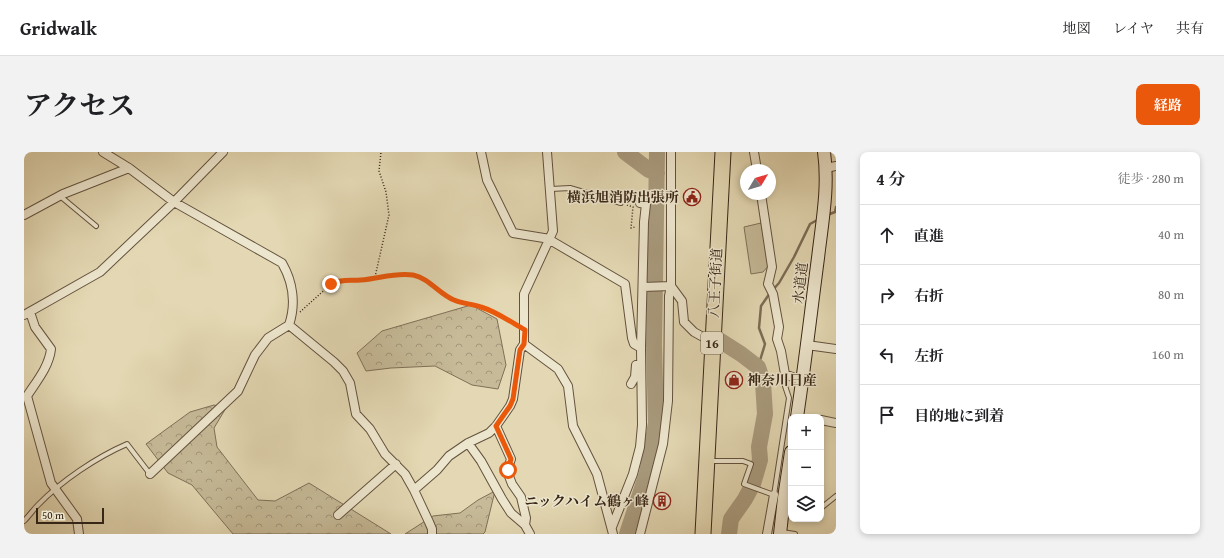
<!DOCTYPE html>
<html lang="ja">
<meta charset="utf-8">
<style>
:root{--surface:#fff;--page:#f2f2f2;--text:#202124;--muted:#757577;--line:#e0e0e0;--accent:#ea580c}
body{margin:0;font-family:"Gentium Book Plus","Noto Serif JP",serif;background:var(--page);color:var(--text)}
.controls{position:absolute;right:12px;bottom:12px;display:grid;overflow:hidden;border-radius:8px;box-shadow:0 2px 6px #0003}
.controls button{width:36px;height:36px;display:grid;place-items:center;padding:0;border:0;border-bottom:1px solid var(--line);background:var(--surface);color:var(--text);font:20px sans-serif}
.compass{position:absolute;left:716px;top:12px;width:36px;height:36px;border-radius:50%;background:var(--surface);box-shadow:0 2px 6px #0003;rotate:52deg}
.scale{position:absolute;left:12px;bottom:10px;width:68px;box-sizing:border-box;padding-left:4px;border:2px solid #382617;border-top:0;font-size:11px;line-height:14px;white-space:nowrap;color:#382617;-webkit-text-stroke:3px #ede6ce;paint-order:stroke}
.stop{position:absolute;width:12px;height:12px;margin:-9px;border:3px solid #ea580c;border-radius:50%;background:#fff}
.stop.end{background:#ea580c;border-color:#fff;box-shadow:0 1px 4px #0008}
.list{margin:0;padding:0;list-style:none}
h2{display:flex;justify-content:space-between;align-items:center;height:52px;margin:0;padding:0 16px;font-size:17px}
h2 small{font-size:13px;font-weight:400;color:var(--muted)}
.list li{display:grid;grid-template-columns:26px 1fr auto;gap:12px;align-items:center;box-sizing:border-box;height:60px;padding:0 16px;border-top:1px solid var(--line)}
.list b{display:block;font-size:15px;white-space:nowrap}
.list em{font-size:13px;font-style:normal;color:var(--muted)}
.icon{flex:none;width:22px;height:22px;fill:none;stroke:currentColor;stroke-width:2;stroke-linecap:round;stroke-linejoin:round}
.map{position:relative;flex:none;width:812px;height:382px;overflow:hidden;border-radius:8px}
header{display:flex;align-items:center;gap:24px;box-sizing:border-box;height:56px;padding:0 20px;background:var(--surface);border-bottom:1px solid var(--line)}
header strong{font-size:19px}
nav{display:flex;gap:22px;margin-inline-start:auto;font-size:14px}
.intro{display:flex;align-items:center;justify-content:space-between;box-sizing:border-box;height:96px;padding:0 24px}
h1{margin:0;font-size:28px}
.button{padding:10px 18px;border-radius:8px;background:var(--accent);color:#fff;font-size:14px;font-weight:700}
main{display:flex;gap:24px;padding:0 24px}
aside{flex:1;background:var(--surface);border-radius:8px;box-shadow:0 2px 6px #0003}
.map>svg:first-child{display:block}
.green{fill:#c6ba98;stroke:#7f7058}
.forest{fill:url(#forest-crowns);stroke:#7f7058}
.lines{fill:none;stroke-linecap:round;stroke-linejoin:round}
.stream{stroke:#7c6c55;stroke-width:2.5}
.river{stroke:#a99b7e;stroke-width:16}
.lane-casing{stroke:#63523e;stroke-width:6}
.street-casing{stroke:#63523e;stroke-width:10}
.secondary-casing{stroke:#382617;stroke-width:14}
.highway-casing{stroke:#382617;stroke-width:17}
.path{stroke:#382617;stroke-width:1.5;stroke-dasharray:1 2;stroke-linecap:butt}
.lane{stroke:#ede6ce;stroke-width:4}
.street{stroke:#ede6ce;stroke-width:8}
.secondary{stroke:#ede6ce;stroke-width:12}
.highway{stroke:#e3d8b3;stroke-width:15}
.route{stroke:#ea580c;stroke-width:5}
.labels{text-anchor:middle;dominant-baseline:central;stroke-width:3;stroke-linejoin:round;paint-order:stroke}
.shield{fill:#ede6ce;stroke:#6e604e;stroke-width:1}
.shield-label{font-size:13px;font-weight:bold;fill:#382617}
.poi-label{font-size:14px;font-weight:bold;fill:#382617;stroke:#ede6ce;text-anchor:end}
.street-label{font-size:14px;fill:#382617;stroke:#ede6ce}
</style>
<header>
<strong>Gridwalk</strong>
<nav><a>地図</a><a>レイヤ</a><a>共有</a></nav>
</header>
<div class="intro"><h1>アクセス</h1><a class="button">経路</a></div>
<main>
<div class="map">
<svg width="812" height="382" viewBox="0 0 812 382">
<defs>
<pattern id="forest-crowns" width="20" height="18" patternUnits="userSpaceOnUse"><rect width="20" height="18" fill="#c6ba98"/><path d="M2 6a3 3 0 1 1 6 0M12 15a3 3 0 1 1 6 0" fill="none" stroke="#a2977b"/></pattern>
</defs>
<rect width="100%" height="100%" fill="#e3d8b3"/>
<filter id="stains"><feTurbulence type="fractalNoise" baseFrequency=".005" numOctaves="4"/><feColorMatrix values="0 0 0 0 .2 0 0 0 0 .09 0 0 0 0 .02 0 0 0 .5 -.17"/></filter>
<radialGradient id="worn" r=".72"><stop offset=".6" stop-color="#630" stop-opacity="0"/><stop offset="1" stop-color="#630" stop-opacity=".3"/></radialGradient>
<path class="green" d="M 737,71 L 745,113 L 739,120 L 727,122 L 720,75 Z"/>
<path class="forest" d="M 447,153 L 473,167 L 482,213 L 474,237 L 448,233 L 411,214 L 367,216 L 342,219 L 333,201 L 358,179 Z
M 190,253 L 202,256 L 190,276 L 193,295 L 234,348 L 251,349 L 285,331 L 367,382 L 209,382 L 168,333 L 144,321 L 122,292 L 166,260 Z
M 471,339 L 461,380 L 459,382 L 381,382 L 409,364 L 436,361 L 454,348 Z"/>
<g class="lines">
<path class="stream" d="M 803,63 L 811,60 L 812,55
M 734,215 L 741,192 L 735,176 L 737,154 L 746,141 L 755,131 L 770,105 L 786,72 L 795,67"/>
<path class="river" d="M 601,0 L 625,18 L 633,21
M 692,186 L 717,202 L 734,215 L 739,230 L 741,262 L 735,295 L 736,308 L 729,332 L 721,347 L 707,367 L 705,382
M 603,382 L 623,321 L 632,271 L 630,193 L 633,0"/>
<defs>
<path id="lane" d="M 527,37 L 546,36 L 597,51
M 36,44 L 72,74
M 685,309 L 719,309 L 727,312 L 720,332 L 750,343 L 765,246 L 761,234 L 761,223
M 797,356 L 812,344
M 0,369 C 5,364 9,358 14,353 C 37,329 73,305 103,292 L 126,322
M 758,380 L 771,382"/>
<path id="street" d="M 79,0 L 105,16 L 150,50 L 258,111 C 269,130 272,152 265,173 L 310,210 L 319,219 L 326,231 L 332,262 L 346,277 L 361,302 L 381,322 L 390,338 L 405,370 L 408,377 L 408,382
M 457,0 L 463,28 L 489,81 L 526,87
M 523,0 L 529,79 L 500,142 L 500,192 L 534,217 L 544,234 L 549,274 L 573,322 L 589,382
M 730,0 L 733,18
M 802,16 L 812,14
M 737,42 L 748,115 L 744,132 L 749,142 L 755,175 L 753,187 L 757,199 L 761,222 L 778,229
M 0,63 L 39,42 L 105,16
M 526,88 L 601,132 L 608,186 L 610,192 L 617,196
M 619,135 L 647,134 L 658,149 L 660,170 L 670,180 L 688,190
M 6,160 L 11,175 L 27,197 C 25,215 12,230 3,244 L 27,331 L 53,367 L 55,382
M 0,163 L 76,120 L 150,50 L 199,0
M 783,193 L 812,197
M 607,232 L 611,225 L 612,213
M 797,268 L 812,271
M 472,274 L 487,307 L 483,319 L 488,332 L 497,345 L 502,366 L 501,373 L 506,382
M 444,291 L 457,309 L 478,347 L 487,361 L 501,373
M 126,322 L 214,239 L 231,203 L 244,186 L 265,173
M 390,338 L 413,318 L 425,304 L 444,291 L 465,281 L 472,274 L 486,254 L 489,247 L 496,198 L 500,192
M 314,363 L 372,312
M 588,375 L 609,322 L 616,295 L 618,273 L 617,196 L 620,70 L 622,52 L 616,51
M 616,382 L 639,292 L 644,249 L 645,144 L 647,134 L 647,0
M 743,382 L 750,343"/>
<path id="secondary" d="M 773,265 C 781,212 787,159 794,106 C 798,71 805,35 800,0
M 756,382 L 760,346 L 767,300"/>
<path id="highway" d="M 679,382 L 699,0"/>
</defs>
<use href="#lane" class="lane-casing"/>
<use href="#street" class="street-casing"/>
<use href="#secondary" class="secondary-casing"/>
<use href="#highway" class="highway-casing"/>
<path class="path" d="M 603,53 L 609,55 L 607,76 L 611,75
M 351,125 L 365,63 L 362,40 L 355,19 L 357,0
M 276,160 L 307,132 C 316,127 326,130 336,128 C 356,126 377,118 397,126 C 410,131 419,144 433,149 C 440,152 449,152 456,154 C 469,158 480,166 492,173"/>
<use href="#lane" class="lane"/>
<use href="#street" class="street"/>
<use href="#secondary" class="secondary"/>
<use href="#highway" class="highway"/>
</g>
<g class="lines">
<path class="route" d="M 307,132 C 316,127 326,129 337,128 C 354,127 371,120 389,123 C 405,126 415,142 430,148 C 439,152 449,152 457,155 C 473,160 487,170 501,178 L 500,192 L 496,198 L 489,247 L 486,254 L 472,274 L 487,307 L 484,318"/>
</g>
<defs>
<symbol id="civic-ring" viewBox="-11 -11 22 22"><circle r="9.5" fill="#ede6ce" stroke="#8f2418" stroke-width="1.5"/><path d="M-.6-6.5H3V-4.5H.6V-3L4-1V1h2V6H-6V1h2V-1L-.6-3ZM-1.2 2.5V6h2.4V2.5Z" fill="#8f2418"/></symbol>
<symbol id="shop-ring" viewBox="-11 -11 22 22"><circle r="9.5" fill="#ede6ce" stroke="#8f2418" stroke-width="1.5"/><path d="M-5-2.5h2.3a2.7 3.5 0 0 1 5.4 0H5L5.5 6h-11ZM-1.5-2.5h3a1.5 2.3 0 0 0-3 0Z" fill="#8f2418"/></symbol>
<symbol id="building-ring" viewBox="-11 -11 22 22"><circle r="9.5" fill="#ede6ce" stroke="#8f2418" stroke-width="1.5"/><path d="M-4-6H4V6H1V3H-1V6H-4ZM-2.5-4.3h1.7v1.8h-1.7ZM.8-4.3h1.7v1.8H.8ZM-2.5-1h1.7V.8h-1.7ZM.8-1h1.7V.8H.8Z" fill="#8f2418"/></symbol>
</defs>
<g fill-rule="evenodd">
<use href="#civic-ring" x="658" y="35" width="20" height="20"/>
<use href="#shop-ring" x="700" y="218" width="20" height="20"/>
<use href="#building-ring" x="628" y="339" width="20" height="20"/>
</g>
<g class="labels">
<rect class="shield" x="677" y="180" width="22" height="22" rx="3"/>
<g class="shield-label">
<text x="688" y="191">16</text>
</g>
<g class="poi-label">
<text x="655" y="45">横浜旭消防出張所</text>
<text x="723" y="228" text-anchor="start">神奈川日産</text>
<text x="625" y="349">ニックハイム鶴ヶ峰</text>
</g>
<g class="street-label">
<text transform="translate(691 131) rotate(-87)">八王子街道</text>
<text transform="translate(776 131) rotate(-83)">水道道</text>
</g>
</g>
<rect width="100%" height="100%" filter="url(#stains)"/>
<rect width="100%" height="100%" fill="url(#worn)"/>
</svg>
<div class="controls">
<button>+</button>
<button>−</button>
<button><svg class="icon" aria-label="layers" viewBox="0 0 24 24"><path d="M12 4l9 5-9 5-9-5zM3 14l9 5 9-5"/></svg></button>
</div>
<svg class="compass" viewBox="-18 -18 36 36"><path d="M0-13l5 13h-10z" fill="#e53935"/><path d="M0 13l5-13h-10z" fill="#757577"/></svg>
<div class="scale">50 m</div>
<div class="stop" style="left:484px;top:318px"></div>
<div class="stop end" style="left:307px;top:132px"></div>
</div>
<aside>
<h2>4 分<small>徒歩 · 280 m</small></h2>
<ul class="list">
<li><svg class="icon" aria-label="ahead" viewBox="0 0 24 24"><path d="M12 20V5M6 11l6-6 6 6"/></svg><div><b>直進</b></div><em>40 m</em></li>
<li><svg class="icon" aria-label="right" viewBox="0 0 24 24"><path d="M7 20v-9h11M14 6l5 5-5 5"/></svg><div><b>右折</b></div><em>80 m</em></li>
<li><svg class="icon" aria-label="left" viewBox="0 0 24 24"><path d="M17 20v-9H6M10 6l-5 5 5 5"/></svg><div><b>左折</b></div><em>160 m</em></li>
<li><svg class="icon" aria-label="arrive" viewBox="0 0 24 24"><path d="M6 21V4h12l-3 4 3 4H6"/></svg><div><b>目的地に到着</b></div></li>
</ul>
</aside>
</main>
